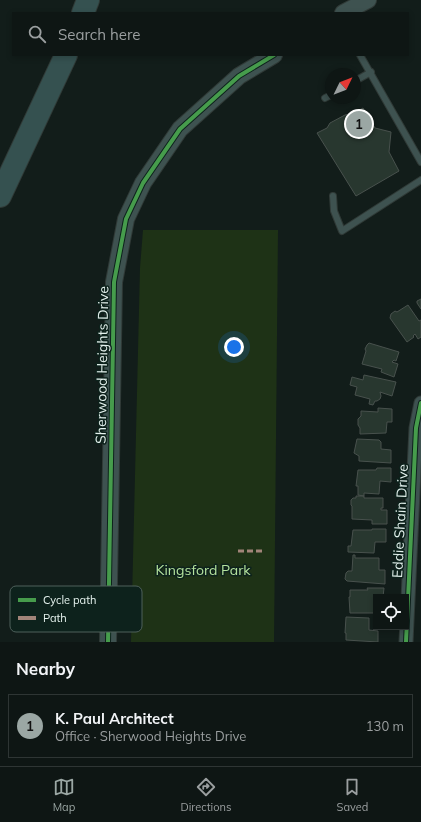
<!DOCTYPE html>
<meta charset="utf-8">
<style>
:root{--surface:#0e1614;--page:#171f1d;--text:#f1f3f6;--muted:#9b9fa0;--line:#2e3534;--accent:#9ba7a4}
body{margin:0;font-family:Mulish,sans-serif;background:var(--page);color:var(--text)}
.controls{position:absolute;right:12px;bottom:12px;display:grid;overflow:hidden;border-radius:0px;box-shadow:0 2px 6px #0003}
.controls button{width:36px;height:36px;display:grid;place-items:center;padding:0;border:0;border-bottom:1px solid var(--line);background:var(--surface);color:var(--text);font:20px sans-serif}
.compass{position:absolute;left:325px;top:68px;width:36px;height:36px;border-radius:50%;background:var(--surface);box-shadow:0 2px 6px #0003;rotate:47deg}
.you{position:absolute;left:234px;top:347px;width:14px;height:14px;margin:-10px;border:3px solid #fff;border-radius:50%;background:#1a73e8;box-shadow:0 0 0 6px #1a73e833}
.badge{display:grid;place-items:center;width:26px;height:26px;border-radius:50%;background:var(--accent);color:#111;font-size:13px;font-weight:700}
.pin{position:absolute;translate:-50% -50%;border:2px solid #fff;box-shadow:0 1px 4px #0006}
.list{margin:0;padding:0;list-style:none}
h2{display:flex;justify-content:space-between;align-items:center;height:52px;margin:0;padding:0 16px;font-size:17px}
h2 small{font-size:13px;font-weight:400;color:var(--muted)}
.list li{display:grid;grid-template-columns:26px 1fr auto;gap:12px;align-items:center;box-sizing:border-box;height:64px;margin:0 8px 8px;padding:0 8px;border:1px solid var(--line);border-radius:0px}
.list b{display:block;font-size:15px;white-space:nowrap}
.list p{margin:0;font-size:13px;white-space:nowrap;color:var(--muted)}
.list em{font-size:13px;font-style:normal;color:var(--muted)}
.icon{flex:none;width:22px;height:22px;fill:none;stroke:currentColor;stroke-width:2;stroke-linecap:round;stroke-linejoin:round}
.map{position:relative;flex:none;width:421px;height:642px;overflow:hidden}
.search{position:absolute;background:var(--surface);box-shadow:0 2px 6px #0003;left:12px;right:12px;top:12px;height:44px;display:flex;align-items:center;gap:10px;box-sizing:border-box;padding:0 14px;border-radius:0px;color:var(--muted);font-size:15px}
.sheet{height:124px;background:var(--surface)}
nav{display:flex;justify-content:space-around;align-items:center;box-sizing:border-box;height:56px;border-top:1px solid var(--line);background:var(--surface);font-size:11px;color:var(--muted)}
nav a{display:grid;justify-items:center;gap:2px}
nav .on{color:var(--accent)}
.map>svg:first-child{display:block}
.green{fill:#1e3216}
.building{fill:#28372f;stroke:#48514d}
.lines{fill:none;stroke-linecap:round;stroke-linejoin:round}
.service-casing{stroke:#303a37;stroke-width:8}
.minor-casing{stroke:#303a37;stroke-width:15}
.tertiary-casing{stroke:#303a37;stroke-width:18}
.motorway-casing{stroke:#303a37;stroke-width:24}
.service{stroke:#3e5250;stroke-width:6}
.minor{stroke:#3e5250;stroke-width:13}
.tertiary{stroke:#3e5250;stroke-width:16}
.motorway{stroke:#355150;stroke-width:22}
.quiet{stroke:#a18479;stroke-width:3;stroke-dasharray:6 3;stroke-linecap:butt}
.cycleway-casing{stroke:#0d221c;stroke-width:6}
.cycleway{stroke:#469c4c;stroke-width:4}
.labels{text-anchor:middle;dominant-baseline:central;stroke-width:3;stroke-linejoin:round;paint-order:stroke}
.street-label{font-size:14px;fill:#e5f2ee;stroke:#0d221c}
.park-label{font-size:14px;fill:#b4e29d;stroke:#0d221c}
.key{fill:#0d221c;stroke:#4e605b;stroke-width:1}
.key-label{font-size:11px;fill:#e5f2ee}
</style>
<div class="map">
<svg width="421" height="642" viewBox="0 0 421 642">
<rect width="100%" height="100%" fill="#121d1a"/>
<path class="green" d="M 143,230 L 278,230 L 274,642 L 131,642 L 140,268 Z"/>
<path class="building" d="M 363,108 L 375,128 L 391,132 L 389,152 L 399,171 L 356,196 L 317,133 L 327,128 L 330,123 L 345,115 L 354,113 Z
M 421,299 L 421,309 L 417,303 L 417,301 Z
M 408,305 L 419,321 L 421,320 L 421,337 L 418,339 L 415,334 L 413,336 L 414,337 L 407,342 L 390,318 L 391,314 L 395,311 L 397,312 Z
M 369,343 L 399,352 L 396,361 L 394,360 L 392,362 L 398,364 L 394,377 L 381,372 L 382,369 L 362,364 L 366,351 L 365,349 L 367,345 Z
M 364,375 L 396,382 L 392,396 L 380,392 L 381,396 L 380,399 L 377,401 L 375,401 L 373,405 L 369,404 L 370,399 L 355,395 L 357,387 L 350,385 L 352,377 L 363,380 Z
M 378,408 L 392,409 L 392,422 L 387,422 L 386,433 L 360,434 L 360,428 L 358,425 L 358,419 L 361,416 L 361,411 L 378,412 Z
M 357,439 L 379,440 L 381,442 L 381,449 L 391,450 L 391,463 L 359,461 L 359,456 L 354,453 Z
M 377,468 L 391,468 L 391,482 L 380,481 L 379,494 L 364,493 L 364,496 L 358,495 L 358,486 L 356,486 L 358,470 L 376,470 Z
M 356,496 L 364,496 L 364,498 L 383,498 L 383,508 L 381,508 L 381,510 L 387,510 L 387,524 L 372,524 L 372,520 L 352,519 L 352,506 L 351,505 L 351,500 L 353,498 L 356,498 Z
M 372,529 L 386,529 L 386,542 L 375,542 L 374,553 L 348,552 L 348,546 L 351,546 L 353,530 L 372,530 Z
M 353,555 L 355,555 L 355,558 L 379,558 L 379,570 L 385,570 L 385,584 L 347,581 L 345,579 L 346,573 L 348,571 L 352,571 Z
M 367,588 L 384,588 L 383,597 L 376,597 L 376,601 L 374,601 L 374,613 L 350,613 L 349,597 L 350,597 L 350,590 L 368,590 Z
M 346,617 L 369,618 L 369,630 L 378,631 L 378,642 L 346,640 L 346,633 L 345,633 Z"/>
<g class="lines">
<defs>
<path id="service" d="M 360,55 L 421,162
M 355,81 L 371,72
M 325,98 L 331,95
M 333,196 L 334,211 L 342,231 L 421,180"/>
<path id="minor" d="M 406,642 L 416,428 L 421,403"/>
<path id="tertiary" d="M 343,13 L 368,0
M 108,642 L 114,282 L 126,219 L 143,183 L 180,129 L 239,76 L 274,55"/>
<path id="motorway" d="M 83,13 L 88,0
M 0,196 L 66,55"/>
</defs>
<use href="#service" class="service-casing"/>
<use href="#minor" class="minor-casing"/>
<use href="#tertiary" class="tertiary-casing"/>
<use href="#motorway" class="motorway-casing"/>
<use href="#service" class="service"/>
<use href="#minor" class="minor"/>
<use href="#tertiary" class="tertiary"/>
<use href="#motorway" class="motorway"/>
<path class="quiet" d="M 238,551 L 265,551"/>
<defs>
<path id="cycleway" d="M 108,642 L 114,282 L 126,219 L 143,183 L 180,129 L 239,76 L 274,55
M 406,642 L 416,428 L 421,403"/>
</defs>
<use href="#cycleway" class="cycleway-casing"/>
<use href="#cycleway" class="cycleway"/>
</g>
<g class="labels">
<g class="street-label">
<text transform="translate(102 365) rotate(-89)">Sherwood Heights Drive</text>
<text transform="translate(400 521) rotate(-87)">Eddie Shain Drive</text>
</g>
<g class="park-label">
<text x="203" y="570">Kingsford Park</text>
</g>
</g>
<rect x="10" y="586" width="132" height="46" rx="6" class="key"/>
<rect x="18" y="598" width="18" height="4" fill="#469c4c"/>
<rect x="18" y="616" width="18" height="4" fill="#a18479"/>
<g class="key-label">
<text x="43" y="604">Cycle path</text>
<text x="43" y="622">Path</text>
</g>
</svg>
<div class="controls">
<button><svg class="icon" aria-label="locate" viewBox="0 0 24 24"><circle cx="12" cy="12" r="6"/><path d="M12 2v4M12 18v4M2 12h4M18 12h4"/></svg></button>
</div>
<svg class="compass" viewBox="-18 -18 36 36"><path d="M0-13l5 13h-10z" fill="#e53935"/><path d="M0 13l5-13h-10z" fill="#9b9fa0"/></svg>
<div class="you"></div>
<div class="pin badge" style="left:359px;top:124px">1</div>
<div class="search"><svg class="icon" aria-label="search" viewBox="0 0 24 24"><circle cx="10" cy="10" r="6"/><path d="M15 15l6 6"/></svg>Search here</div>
</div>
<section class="sheet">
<h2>Nearby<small></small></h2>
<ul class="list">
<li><span class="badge">1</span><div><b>K. Paul Architect</b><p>Office · Sherwood Heights Drive</p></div><em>130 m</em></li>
</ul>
</section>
<nav>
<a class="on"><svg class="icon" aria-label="map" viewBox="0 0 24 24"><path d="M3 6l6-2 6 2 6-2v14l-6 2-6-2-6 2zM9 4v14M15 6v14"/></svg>Map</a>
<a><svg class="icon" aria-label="directions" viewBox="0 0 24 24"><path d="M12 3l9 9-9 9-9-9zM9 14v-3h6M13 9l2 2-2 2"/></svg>Directions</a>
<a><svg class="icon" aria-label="saved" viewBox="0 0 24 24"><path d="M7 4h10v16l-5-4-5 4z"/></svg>Saved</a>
</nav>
